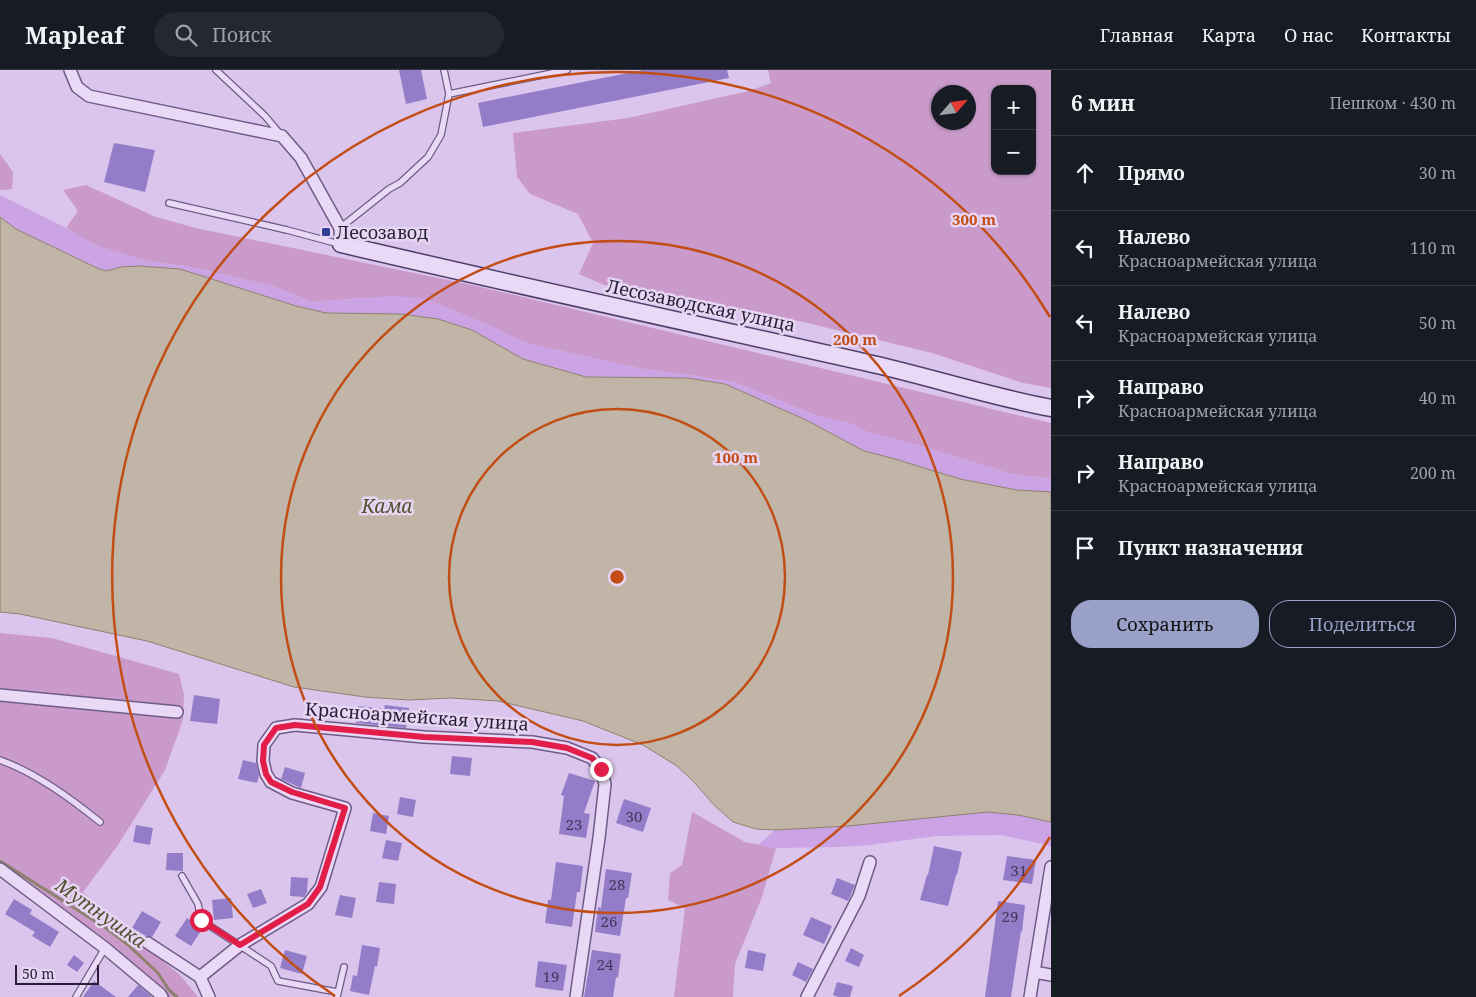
<!DOCTYPE html>
<html lang="ru">
<meta charset="utf-8">
<style>
:root{--surface:#171b24;--page:#242831;--text:#f1f3f6;--muted:#9ea1a6;--line:#363941;--accent:#9aa1c9}
body{margin:0;font-family:"Noto Serif",serif;background:var(--page);color:var(--text)}
.controls{position:absolute;right:15px;top:15px;display:grid;overflow:hidden;border-radius:10px;box-shadow:0 1px 4px #0004}
.controls button{width:45px;height:45px;display:grid;place-items:center;padding:0;border:0;border-bottom:1px solid var(--line);background:var(--surface);color:var(--text);font:25px sans-serif}
.compass{position:absolute;left:931px;top:15px;width:45px;height:45px;border-radius:50%;background:var(--surface);box-shadow:0 1px 4px #0004;rotate:62deg}
.scale{position:absolute;left:15px;bottom:12px;width:84px;box-sizing:border-box;padding-left:5px;border:2px solid #281f37;border-top:0;font-size:14px;line-height:18px;white-space:nowrap;color:#281f37;-webkit-text-stroke:4px #e7d5f4;paint-order:stroke}
.stop{position:absolute;width:15px;height:15px;margin:-11px;border:4px solid #e11d48;border-radius:50%;background:#fff}
.stop.end{background:#e11d48;border-color:#fff;box-shadow:0 1px 5px #0008}
.list{margin:0;padding:0;list-style:none}
h2{display:flex;justify-content:space-between;align-items:center;height:65px;margin:0;padding:0 20px;font-size:21px}
h2 small{font-size:16px;font-weight:400;color:var(--muted)}
.list li{display:grid;grid-template-columns:32px 1fr auto;gap:15px;align-items:center;box-sizing:border-box;height:75px;padding:0 20px;border-top:1px solid var(--line)}
.list b{display:block;font-size:19px;white-space:nowrap}
.list p{margin:0;font-size:16px;white-space:nowrap;color:var(--muted)}
.list em{font-size:16px;font-style:normal;color:var(--muted)}
.actions{display:flex;gap:10px;padding:15px 20px}
.actions a{flex:1;padding:11px 0;border:1px solid var(--accent);border-radius:20px;text-align:center;font-size:18px;color:var(--accent)}
.actions .main{background:var(--accent);color:#111}
.icon{flex:none;width:28px;height:28px;fill:none;stroke:currentColor;stroke-width:2;stroke-linecap:round;stroke-linejoin:round}
.map{position:relative;flex:none;width:1051px;height:927px;overflow:hidden}
header{display:flex;align-items:center;gap:30px;box-sizing:border-box;height:70px;padding:0 25px;background:var(--surface);border-bottom:1px solid var(--line)}
header strong{font-size:24px}
nav{display:flex;gap:28px;margin-inline-start:auto;font-size:18px}
.search{width:350px;height:45px;background:var(--page);display:flex;align-items:center;gap:12px;box-sizing:border-box;padding:0 18px;border-radius:28px;color:var(--muted);font-size:19px}
main{display:flex}
aside{flex:1;background:var(--surface)}
.map>svg:first-child{display:block}
.green{fill:#c99aca;fill-rule:evenodd}
.sand{fill:#cca4e6}
.water{fill:#c0b5a7;stroke:#8e826e}
.lines{fill:none;stroke-linecap:round;stroke-linejoin:round}
.stream{stroke:#8e826e;stroke-width:3}
.building{fill:#937dc8}
.lane-casing{stroke:#6d5c86;stroke-width:8}
.street-casing{stroke:#6d5c86;stroke-width:14}
.secondary-casing{stroke:#4e3f68;stroke-width:19}
.lane{stroke:#ead8f7;stroke-width:5.5}
.street{stroke:#ead8f7;stroke-width:11}
.secondary{stroke:#ead8f7;stroke-width:16}
.route{stroke:#e11d48;stroke-width:6}
.ring{fill:none;stroke:#c24d15;stroke-width:2.5}
.poi-dot{fill:#2f3d92;stroke:#e7d5f4;stroke-width:2}
.labels{text-anchor:middle;dominant-baseline:central;stroke-width:5;stroke-linejoin:round;paint-order:stroke}
.number-label{font-size:15px;fill:#43365b}
.poi-label{font-size:18px;fill:#281f37;stroke:#e7d5f4;text-anchor:start}
.street-label{font-size:18px;fill:#281f37;stroke:#e7d5f4}
.water-label{font-size:19px;font-style:italic;fill:#564f2f;stroke:#e7d5f4}
.centre{fill:#c24d15;stroke:#e7d5f4;stroke-width:2.5}
.ring-label{font-size:15px;text-anchor:middle;font-weight:bold;fill:#c24d15;stroke:#e7d5f4;stroke-width:5;stroke-linejoin:round;paint-order:stroke}
</style>
<header>
<strong>Mapleaf</strong>
<div class="search"><svg class="icon" aria-label="search" viewBox="0 0 24 24"><circle cx="10" cy="10" r="6"/><path d="M15 15l6 6"/></svg>Поиск</div>
<nav><a>Главная</a><a>Карта</a><a>О нас</a><a>Контакты</a></nav>
</header>
<main>
<div class="map">
<svg width="1051" height="927" viewBox="0 0 1051 927">
<rect width="100%" height="100%" fill="#dcc5ec"/>
<path class="green" d="M 768,0 L 1051,0 L 1051,318 L 1023,313 L 932,283 L 803,252 L 703,234 L 646,221 L 604,215 L 579,204 L 593,173 L 578,144 L 530,124 L 517,107 L 513,63 L 628,48 L 749,21 L 771,13 ZM 995,19 L 1032,19 L 1032,101 L 995,101 ZM 938,22 L 968,22 L 968,52 L 938,52 Z
M 0,84 L 13,102 L 12,119 L 0,120 Z
M 86,115 L 156,147 L 196,158 L 472,215 L 1051,353 L 1051,409 L 1011,404 L 924,377 L 867,362 L 849,353 L 817,346 L 737,313 L 689,305 L 642,299 L 525,273 L 495,258 L 423,228 L 364,228 L 312,232 L 272,216 L 234,207 L 186,196 L 146,191 L 97,176 L 66,158 L 78,141 L 63,120 Z
M 0,563 L 52,568 L 179,604 L 184,625 L 183,650 L 165,700 L 118,775 L 83,822 L 132,866 L 180,905 L 198,927 L 166,927 L 0,795 Z
M 692,742 L 745,772 L 776,778 L 762,827 L 735,894 L 733,927 L 674,927 L 685,838 L 668,830 L 670,803 L 682,795 Z"/>
<path class="sand" d="M 0,125 L 66,158 L 97,176 L 146,191 L 186,196 L 234,207 L 272,216 L 312,232 L 391,226 L 423,228 L 495,258 L 525,273 L 642,299 L 689,305 L 737,313 L 817,346 L 849,353 L 867,362 L 924,377 L 1011,404 L 1051,409 L 1051,422 L 1017,420 L 960,409 L 895,389 L 864,381 L 806,350 L 725,314 L 688,308 L 586,307 L 523,289 L 472,260 L 438,249 L 401,244 L 326,243 L 296,236 L 180,199 L 139,196 L 121,197 L 106,201 L 99,199 L 16,159 L 0,147 Z
M 987,742 L 1018,745 L 1051,752 L 1051,776 L 1001,765 L 936,766 L 870,775 L 840,777 L 776,778 L 758,775 L 775,760 L 848,756 Z"/>
<path class="water" d="M 0,147 L 16,159 L 99,199 L 106,201 L 121,197 L 139,196 L 180,199 L 296,236 L 326,243 L 401,244 L 438,249 L 472,260 L 523,289 L 586,307 L 688,308 L 725,314 L 806,350 L 864,381 L 895,389 L 960,409 L 1017,420 L 1051,422 L 1051,752 L 1018,745 L 987,742 L 848,756 L 775,760 L 756,759 L 733,752 L 714,735 L 693,711 L 677,696 L 643,675 L 583,651 L 498,631 L 450,628 L 408,630 L 365,627 L 294,617 L 147,571 L 20,544 L 0,542 Z"/>
<g class="lines">
<path class="stream" d="M 0,791 L 106,858 L 127,874 L 158,903 L 169,920 L 177,927"/>
</g>
<path class="building" d="M 399,0 L 421,0 L 427,29 L 406,34 Z
M 643,0 L 727,0 L 729,8 L 483,57 L 478,33 Z
M 114,73 L 155,80 L 145,122 L 104,112 Z
M 194,625 L 220,629 L 217,654 L 190,651 Z
M 385,635 L 409,638 L 406,658 L 356,653 L 358,636 L 384,639 Z
M 452,686 L 472,688 L 470,706 L 450,704 Z
M 243,690 L 256,693 L 259,705 L 257,713 L 238,709 Z
M 285,697 L 305,703 L 301,718 L 281,709 Z
M 569,703 L 595,711 L 584,743 L 590,744 L 586,768 L 559,764 L 564,726 L 561,725 Z
M 400,727 L 416,730 L 413,747 L 397,744 Z
M 624,729 L 651,738 L 643,762 L 616,753 Z
M 373,743 L 389,746 L 386,764 L 370,761 Z
M 136,755 L 153,758 L 150,775 L 133,772 Z
M 386,770 L 402,773 L 398,791 L 382,788 Z
M 934,776 L 962,782 L 957,805 L 956,805 L 948,836 L 920,830 L 927,805 L 928,805 Z
M 167,783 L 183,783 L 183,801 L 166,800 Z
M 1007,786 L 1036,790 L 1032,814 L 1003,810 Z
M 556,792 L 583,796 L 580,822 L 577,822 L 572,857 L 545,853 L 548,830 L 551,830 Z
M 606,799 L 632,803 L 628,828 L 626,828 L 620,866 L 595,862 L 598,837 L 601,838 Z
M 291,807 L 308,808 L 307,822 L 304,827 L 290,826 Z
M 837,808 L 855,815 L 848,831 L 831,824 Z
M 379,812 L 396,814 L 394,834 L 376,832 Z
M 261,819 L 267,833 L 253,838 L 247,824 Z
M 340,825 L 356,828 L 352,848 L 335,845 Z
M 231,828 L 233,848 L 214,850 L 212,830 Z
M 14,829 L 32,840 L 30,844 L 59,862 L 50,877 L 32,866 L 35,862 L 5,844 Z
M 998,831 L 1025,835 L 1022,862 L 1021,861 L 1011,927 L 985,927 Z
M 142,841 L 161,852 L 152,867 L 146,866 L 132,858 Z
M 811,847 L 832,856 L 824,874 L 803,865 Z
M 187,848 L 203,858 L 191,876 L 175,866 Z
M 362,875 L 380,878 L 377,897 L 375,896 L 369,925 L 350,921 L 353,905 L 357,906 Z
M 851,878 L 864,885 L 859,897 L 845,891 Z
M 285,880 L 307,886 L 302,904 L 280,898 Z
M 592,880 L 621,884 L 618,908 L 616,907 L 613,927 L 584,927 Z
M 748,880 L 766,884 L 763,901 L 745,898 Z
M 74,885 L 84,893 L 77,902 L 67,895 Z
M 538,891 L 567,895 L 563,921 L 535,917 Z
M 798,892 L 813,899 L 806,912 L 792,905 Z
M 94,911 L 116,927 L 83,927 Z
M 837,912 L 853,916 L 850,927 L 838,927 L 833,925 Z
M 138,915 L 152,927 L 128,927 Z"/>
<g class="lines">
<defs>
<path id="lane" d="M 216,0 L 265,46 L 281,65
M 449,24 L 567,0
M 169,133 L 287,160 L 339,174
M 340,158 L 389,119 L 400,113 L 428,87 L 441,65 L 449,24 L 444,0
M 0,690 C 36,703 70,728 100,752
M 182,806 L 198,834 L 201,850 L 271,896 L 278,911 L 337,922
M 76,927 L 105,878
M 337,927 L 344,897"/>
<path id="street" d="M 70,0 L 77,17 L 89,26 L 282,66 L 301,88 L 340,158 L 341,174
M 0,625 L 177,642
M 0,799 L 105,878 L 160,924 L 162,927
M 148,873 L 200,907 L 209,927
M 1034,902 L 1051,905
M 200,907 L 240,875 L 308,834 L 321,817 L 345,738 L 292,723 L 271,712 L 266,704 L 263,691 L 264,675 L 276,658 L 295,655 L 424,667 L 532,672 L 567,678 L 592,688 L 601,699 L 605,714 L 599,768 L 576,927
M 807,927 L 859,826 L 870,792
M 1030,927 L 1051,797"/>
<path id="secondary" d="M 341,174 C 515,215 690,253 864,292 C 927,306 988,326 1051,338"/>
</defs>
<use href="#lane" class="lane-casing"/>
<use href="#street" class="street-casing"/>
<use href="#secondary" class="secondary-casing"/>
<use href="#lane" class="lane"/>
<use href="#street" class="street"/>
<use href="#secondary" class="secondary"/>
</g>
<g class="lines">
<path class="route" d="M 201,850 L 240,875 L 308,834 L 320,817 L 345,738 L 292,722 L 271,712 L 266,704 L 263,691 L 264,675 L 276,658 L 295,655 L 424,667 L 532,672 L 567,678 L 592,688 L 601,699"/>
</g>
<g class="ring">
<circle cx="617" cy="507" r="168"/>
<circle cx="617" cy="507" r="336"/>
<path d="M1050 767A505 505 0 0 1 899 926M335 926A505 505 0 1 1 1050 247"/>
</g>
<rect class="poi-dot" x="321" y="157" width="10" height="10" rx="2.5"/>
<g class="labels">
<g class="number-label">
<text x="634" y="746">30</text>
<text x="574" y="754">23</text>
<text x="1019" y="800">31</text>
<text x="617" y="814">28</text>
<text x="1010" y="846">29</text>
<text x="609" y="851">26</text>
<text x="605" y="894">24</text>
<text x="551" y="906">19</text>
</g>
<g class="poi-label">
<text x="336" y="162">Лесозавод</text>
</g>
<g class="street-label">
<text transform="translate(701 235) rotate(12)">Лесозаводская улица</text>
<text transform="translate(417 646) rotate(4)">Красноармейская улица</text>
</g>
<g class="water-label">
<text x="387" y="436">Кама</text>
<text transform="translate(101 843) rotate(35)">Мутнушка</text>
</g>
</g>
<circle cx="617" cy="507" r="8" class="centre"/>
<g class="ring-label">
<text x="974" y="155">300 m</text>
<text x="855" y="275">200 m</text>
<text x="736" y="393">100 m</text>
</g>
</svg>
<div class="controls">
<button>+</button>
<button>−</button>
</div>
<svg class="compass" viewBox="-18 -18 36 36"><path d="M0-13l5 13h-10z" fill="#e53935"/><path d="M0 13l5-13h-10z" fill="#9ea1a6"/></svg>
<div class="scale">50 m</div>
<div class="stop" style="left:201px;top:850px"></div>
<div class="stop end" style="left:601px;top:699px"></div>
</div>
<aside>
<h2>6 мин<small>Пешком · 430 m</small></h2>
<ul class="list">
<li><svg class="icon" aria-label="ahead" viewBox="0 0 24 24"><path d="M12 20V5M6 11l6-6 6 6"/></svg><div><b>Прямо</b></div><em>30 m</em></li>
<li><svg class="icon" aria-label="left" viewBox="0 0 24 24"><path d="M17 20v-9H6M10 6l-5 5 5 5"/></svg><div><b>Налево</b><p>Красноармейская улица</p></div><em>110 m</em></li>
<li><svg class="icon" aria-label="left" viewBox="0 0 24 24"><path d="M17 20v-9H6M10 6l-5 5 5 5"/></svg><div><b>Налево</b><p>Красноармейская улица</p></div><em>50 m</em></li>
<li><svg class="icon" aria-label="right" viewBox="0 0 24 24"><path d="M7 20v-9h11M14 6l5 5-5 5"/></svg><div><b>Направо</b><p>Красноармейская улица</p></div><em>40 m</em></li>
<li><svg class="icon" aria-label="right" viewBox="0 0 24 24"><path d="M7 20v-9h11M14 6l5 5-5 5"/></svg><div><b>Направо</b><p>Красноармейская улица</p></div><em>200 m</em></li>
<li><svg class="icon" aria-label="arrive" viewBox="0 0 24 24"><path d="M6 21V4h12l-3 4 3 4H6"/></svg><div><b>Пункт назначения</b></div></li>
</ul>
<div class="actions"><a class="main">Сохранить</a><a>Поделиться</a></div>
</aside>
</main>
